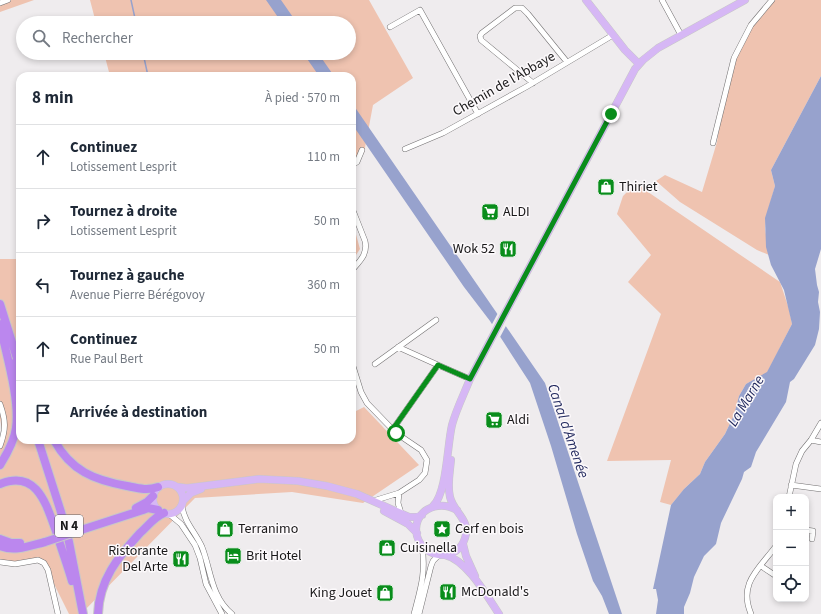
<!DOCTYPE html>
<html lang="fr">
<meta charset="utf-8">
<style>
:root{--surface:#fff;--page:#f6f6f7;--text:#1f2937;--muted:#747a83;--line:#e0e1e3}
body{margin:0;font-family:"Source Sans 3",sans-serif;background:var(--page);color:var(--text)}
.controls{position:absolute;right:12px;bottom:12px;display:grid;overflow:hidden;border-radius:8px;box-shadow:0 2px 6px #0003}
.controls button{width:36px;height:36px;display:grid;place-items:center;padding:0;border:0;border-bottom:1px solid var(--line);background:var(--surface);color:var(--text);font:20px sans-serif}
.stop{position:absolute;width:12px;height:12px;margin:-9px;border:3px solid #098d1b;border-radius:50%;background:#fff}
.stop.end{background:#098d1b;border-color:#fff;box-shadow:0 1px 4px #0008}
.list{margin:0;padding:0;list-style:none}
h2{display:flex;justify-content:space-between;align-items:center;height:52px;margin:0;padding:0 16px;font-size:17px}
h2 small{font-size:13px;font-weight:400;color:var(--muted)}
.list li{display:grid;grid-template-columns:26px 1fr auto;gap:12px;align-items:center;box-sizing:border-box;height:64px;padding:0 16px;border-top:1px solid var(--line)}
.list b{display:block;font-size:15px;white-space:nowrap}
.list p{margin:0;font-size:13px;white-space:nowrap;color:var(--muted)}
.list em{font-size:13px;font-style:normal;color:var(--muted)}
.icon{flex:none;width:22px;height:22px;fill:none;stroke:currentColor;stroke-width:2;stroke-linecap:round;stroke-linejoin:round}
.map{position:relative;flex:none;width:821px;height:614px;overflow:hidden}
.search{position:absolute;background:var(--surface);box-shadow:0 2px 6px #0003;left:16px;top:16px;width:340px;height:44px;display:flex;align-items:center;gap:10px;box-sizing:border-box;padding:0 14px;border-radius:22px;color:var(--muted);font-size:15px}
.panel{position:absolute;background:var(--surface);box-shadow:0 2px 6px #0003;left:16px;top:72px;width:340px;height:372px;border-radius:12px}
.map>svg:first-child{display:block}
.green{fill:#efc3b0}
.water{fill:#97a2cd}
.pier{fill:#efecee}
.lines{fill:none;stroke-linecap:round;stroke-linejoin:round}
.stream{stroke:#97a2cd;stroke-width:1.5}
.minor-casing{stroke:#727071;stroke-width:6}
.major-casing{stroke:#c8c8c8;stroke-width:8}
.highway-casing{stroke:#c8c8c8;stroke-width:10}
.minor{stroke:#fff;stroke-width:5}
.major{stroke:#d6b7f5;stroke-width:7}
.highway{stroke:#bb87ee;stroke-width:8}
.highway-bridge-casing{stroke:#c8c8c8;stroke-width:10;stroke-linecap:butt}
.highway-bridge{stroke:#bb87ee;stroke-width:8}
.route{stroke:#098d1b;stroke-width:5}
.labels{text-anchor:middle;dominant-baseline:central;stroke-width:3;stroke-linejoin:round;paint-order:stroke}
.shield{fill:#fcf9fb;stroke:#5e5c5e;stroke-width:1}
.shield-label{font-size:13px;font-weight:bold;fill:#1a191a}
.street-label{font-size:14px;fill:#1a191a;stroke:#fcf9fb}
.poi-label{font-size:14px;fill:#1a191a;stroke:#fcf9fb;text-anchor:start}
.water-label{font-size:15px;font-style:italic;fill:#22295e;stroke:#fcf9fb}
</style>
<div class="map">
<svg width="821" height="614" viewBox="0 0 821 614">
<rect width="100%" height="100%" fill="#efecee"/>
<path class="green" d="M 0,0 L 34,0 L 0,12 Z
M 90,0 L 369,0 L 413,78 L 373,105 L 364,153 L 352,164 L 352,76 L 110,76 L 104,53 L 349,53 L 349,23 L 96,23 Z
M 774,0 L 821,0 L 821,76 L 771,170 L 775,186 L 766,218 L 765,228 L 769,255 L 757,250 L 680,202 L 656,181 L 665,175 L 702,192 L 717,142 L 719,129 L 736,58 L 752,28 Z
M 637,182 L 648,192 L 780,282 L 789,309 L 792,324 L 767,373 L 746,384 L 739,396 L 734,415 L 725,434 L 705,462 L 700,474 L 685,488 L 671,505 L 660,502 L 671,460 L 607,461 L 661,314 L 628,282 L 651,255 L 617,214 L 623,196 Z
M 352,220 L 360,249 L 352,261 Z
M 0,259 L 20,259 L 20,440 L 352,440 L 352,413 L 364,407 L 419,465 L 363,503 L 292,492 L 195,498 L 81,614 L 69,614 L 42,560 L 14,565 L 0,565 L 0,439 L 3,434 L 0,419 Z"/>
<path class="water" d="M 266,0 L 281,0 L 297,23 L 282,23 Z
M 303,53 L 318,53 L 334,76 L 319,76 Z
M 821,76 L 821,249 L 815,269 L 817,285 L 819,292 L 818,302 L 820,312 L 819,329 L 815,345 L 794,379 L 790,382 L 786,402 L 756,452 L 751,467 L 744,472 L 742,479 L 721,523 L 716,544 L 704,556 L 694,577 L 690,593 L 684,607 L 684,614 L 656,614 L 658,600 L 656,589 L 653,589 L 671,505 L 684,489 L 700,474 L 705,462 L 725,434 L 734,415 L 739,396 L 746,384 L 767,372 L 792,324 L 784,290 L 771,265 L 766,247 L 765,218 L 775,186 L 771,170 Z
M 352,103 L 545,383 L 622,614 L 609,614 L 602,596 L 593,581 L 577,534 L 551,446 L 530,383 L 490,321 L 464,287 L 352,124 Z"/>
<path class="pier" d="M 499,311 L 507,324 L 499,339 L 491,326 Z"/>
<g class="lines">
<path class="stream" d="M 131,0 L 136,23
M 143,53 L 148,76"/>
<defs>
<path id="minor" d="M 662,0 L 681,35
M 0,3 L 8,0
M 390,27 L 420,10 L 478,114
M 533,83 L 481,40 L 480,36 L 482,33 L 515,8 L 522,8 L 528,14 L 567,62
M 713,143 L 734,58 L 751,25 L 772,0
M 405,149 L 443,133 L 526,87 L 613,35
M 352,165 L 357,162 L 362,150
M 352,208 L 365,241 C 368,254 360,261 352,270
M 352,363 L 361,392 L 367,403 L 396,433 L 421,450 L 427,460 L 425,473 L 419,480 L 399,493 L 373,501
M 375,364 L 436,320
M 438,365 L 470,379
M 0,404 C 6,421 6,429 0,446
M 393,429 L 438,365 L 398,347
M 811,440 L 821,442
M 791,485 L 821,489
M 399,493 L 398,503 L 401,513
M 789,497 L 796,464 L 802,451 L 811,440 L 821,423
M 182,506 C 184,522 196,533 202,547 C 211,570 211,597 232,614
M 169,514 L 181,524 L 195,545 L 200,558 L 206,584 L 222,614
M 806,530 L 813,531 L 812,539
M 0,562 L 15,564 L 38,560 L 44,563 L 48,570 L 58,614
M 761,566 L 776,576
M 414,614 C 421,587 426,573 422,545
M 419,614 L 431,566 L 433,561 L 439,555
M 751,614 C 738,583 759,569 776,546"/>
<path id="major" d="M 586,0 L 625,50 L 639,64
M 451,460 C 450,472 447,485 450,497 C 454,513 471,520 465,538 C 458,562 424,560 417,536 C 411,512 437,498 457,510
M153 499a15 15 0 1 1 30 0a15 15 0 1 1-30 0Z
M 179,487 L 187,488 L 259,479 L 298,481 L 327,486 L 357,494 L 409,517 L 416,517 L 422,515
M 183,501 L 191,493 L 201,489
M 433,506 C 447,493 447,446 452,425 C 456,410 464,394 470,379 L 635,69 L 643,60 L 658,48 L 745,0
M 384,511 L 408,524 L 417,533
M 463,544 L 466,556 L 475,576
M 445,555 C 467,560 487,596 499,614"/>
<path id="highway" d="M 0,304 L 20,368
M 14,363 L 20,381
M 38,440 L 61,512 L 69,542 L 83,614
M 54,440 C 71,471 94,480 127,486 C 137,488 147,491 158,487
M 0,465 C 7,454 14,442 16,428 C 20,403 8,360 2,334 L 2,324
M 0,484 C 37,469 46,504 56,531 C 61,548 67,564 72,581
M 136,508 L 147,502 L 153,496
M 81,530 L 143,510 L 148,508 L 158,510
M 0,539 L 11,543 L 20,543
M 0,546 C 15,552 29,546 45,542
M 98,614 C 99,580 118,557 140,533 C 148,526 154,517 164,513"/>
</defs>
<use href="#minor" class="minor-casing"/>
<use href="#major" class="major-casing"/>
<use href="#highway" class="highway-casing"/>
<use href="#minor" class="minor"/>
<use href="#major" class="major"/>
<use href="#highway" class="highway"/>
<defs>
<path id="highway-bridge" d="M 45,542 L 81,530"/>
</defs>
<use href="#highway-bridge" class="highway-bridge-casing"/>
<use href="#highway-bridge" class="highway-bridge"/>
</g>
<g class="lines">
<path class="route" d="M 396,433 L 393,429 L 438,365 L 470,379 L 611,114"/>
</g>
<defs>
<symbol id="shop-square" viewBox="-11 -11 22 22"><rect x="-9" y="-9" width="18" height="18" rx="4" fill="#098d1b" stroke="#fcf9fb"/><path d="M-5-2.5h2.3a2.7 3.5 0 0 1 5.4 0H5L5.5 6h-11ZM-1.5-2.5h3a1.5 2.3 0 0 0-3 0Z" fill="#fff"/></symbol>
<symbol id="supermarket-square" viewBox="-11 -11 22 22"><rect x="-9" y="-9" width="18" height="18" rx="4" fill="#098d1b" stroke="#fcf9fb"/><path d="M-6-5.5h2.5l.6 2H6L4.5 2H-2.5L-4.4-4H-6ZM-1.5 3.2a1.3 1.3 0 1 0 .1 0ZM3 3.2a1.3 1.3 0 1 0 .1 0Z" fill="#fff"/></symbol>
<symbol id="restaurant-square" viewBox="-11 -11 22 22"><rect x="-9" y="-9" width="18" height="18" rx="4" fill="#098d1b" stroke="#fcf9fb"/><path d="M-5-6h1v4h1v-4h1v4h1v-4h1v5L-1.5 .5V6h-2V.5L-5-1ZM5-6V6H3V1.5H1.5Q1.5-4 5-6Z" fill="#fff"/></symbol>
<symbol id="sight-square" viewBox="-11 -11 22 22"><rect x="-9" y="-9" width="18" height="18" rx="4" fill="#098d1b" stroke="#fcf9fb"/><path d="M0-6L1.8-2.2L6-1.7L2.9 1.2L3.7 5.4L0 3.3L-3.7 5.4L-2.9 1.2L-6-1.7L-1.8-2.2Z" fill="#fff"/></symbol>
<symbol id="hotel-square" viewBox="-11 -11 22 22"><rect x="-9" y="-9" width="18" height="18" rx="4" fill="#098d1b" stroke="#fcf9fb"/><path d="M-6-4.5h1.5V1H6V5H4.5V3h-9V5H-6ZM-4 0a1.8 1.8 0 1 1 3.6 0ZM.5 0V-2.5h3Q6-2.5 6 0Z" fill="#fff"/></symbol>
</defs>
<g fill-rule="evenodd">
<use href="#shop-square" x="596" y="177" width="20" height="20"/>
<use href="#supermarket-square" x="480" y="202" width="20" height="20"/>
<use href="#restaurant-square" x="498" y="239" width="20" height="20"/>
<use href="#supermarket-square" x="484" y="410" width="20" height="20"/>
<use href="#shop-square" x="215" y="519" width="20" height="20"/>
<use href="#sight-square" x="432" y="519" width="20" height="20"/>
<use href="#shop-square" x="377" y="538" width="20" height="20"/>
<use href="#hotel-square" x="223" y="546" width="20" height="20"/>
<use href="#restaurant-square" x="171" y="549" width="20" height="20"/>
<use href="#restaurant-square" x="438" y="582" width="20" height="20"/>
<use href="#shop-square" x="375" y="583" width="20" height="20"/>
</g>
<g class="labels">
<rect class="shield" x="55" y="515" width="28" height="22" rx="3"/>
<g class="shield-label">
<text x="69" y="526">N 4</text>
</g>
<g class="street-label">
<text transform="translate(504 84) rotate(-30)">Chemin de l'Abbaye</text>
</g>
<g class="poi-label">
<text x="619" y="187">Thiriet</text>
<text x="503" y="212">ALDI</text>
<text x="495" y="249" text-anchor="end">Wok 52</text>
<text x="507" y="420">Aldi</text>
<text x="238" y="529">Terranimo</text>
<text x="455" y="529">Cerf en bois</text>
<text x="400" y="548">Cuisinella</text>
<text x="168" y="551" text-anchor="end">Ristorante<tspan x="168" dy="16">Del Arte</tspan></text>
<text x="246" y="556">Brit Hotel</text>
<text x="461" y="592">McDonald's</text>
<text x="372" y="593" text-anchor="end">King Jouet</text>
</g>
<g class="water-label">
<text transform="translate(746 401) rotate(-59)">La Marne</text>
<text transform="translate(568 431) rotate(71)">Canal d'Amenée</text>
</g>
</g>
</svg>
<div class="controls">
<button>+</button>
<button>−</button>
<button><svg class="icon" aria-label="locate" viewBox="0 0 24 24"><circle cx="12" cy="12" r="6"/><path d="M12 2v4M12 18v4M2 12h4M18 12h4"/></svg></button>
</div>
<div class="stop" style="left:396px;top:433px"></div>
<div class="stop end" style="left:611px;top:114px"></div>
<div class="search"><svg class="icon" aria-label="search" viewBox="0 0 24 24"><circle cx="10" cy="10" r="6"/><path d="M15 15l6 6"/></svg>Rechercher</div>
<section class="panel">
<h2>8 min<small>À pied · 570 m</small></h2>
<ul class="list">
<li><svg class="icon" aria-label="ahead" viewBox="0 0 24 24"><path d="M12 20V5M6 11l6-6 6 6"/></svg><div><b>Continuez</b><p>Lotissement Lesprit</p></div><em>110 m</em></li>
<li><svg class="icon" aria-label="right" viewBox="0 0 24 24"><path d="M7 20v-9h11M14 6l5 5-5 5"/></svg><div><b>Tournez à droite</b><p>Lotissement Lesprit</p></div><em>50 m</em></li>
<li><svg class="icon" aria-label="left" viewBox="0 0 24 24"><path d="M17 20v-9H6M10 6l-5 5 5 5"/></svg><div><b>Tournez à gauche</b><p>Avenue Pierre Bérégovoy</p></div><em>360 m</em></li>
<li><svg class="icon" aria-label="ahead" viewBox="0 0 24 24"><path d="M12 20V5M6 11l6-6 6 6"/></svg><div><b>Continuez</b><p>Rue Paul Bert</p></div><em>50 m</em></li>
<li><svg class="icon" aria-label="arrive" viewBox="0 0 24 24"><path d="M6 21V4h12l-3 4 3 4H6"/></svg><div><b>Arrivée à destination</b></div></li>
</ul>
</section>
</div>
